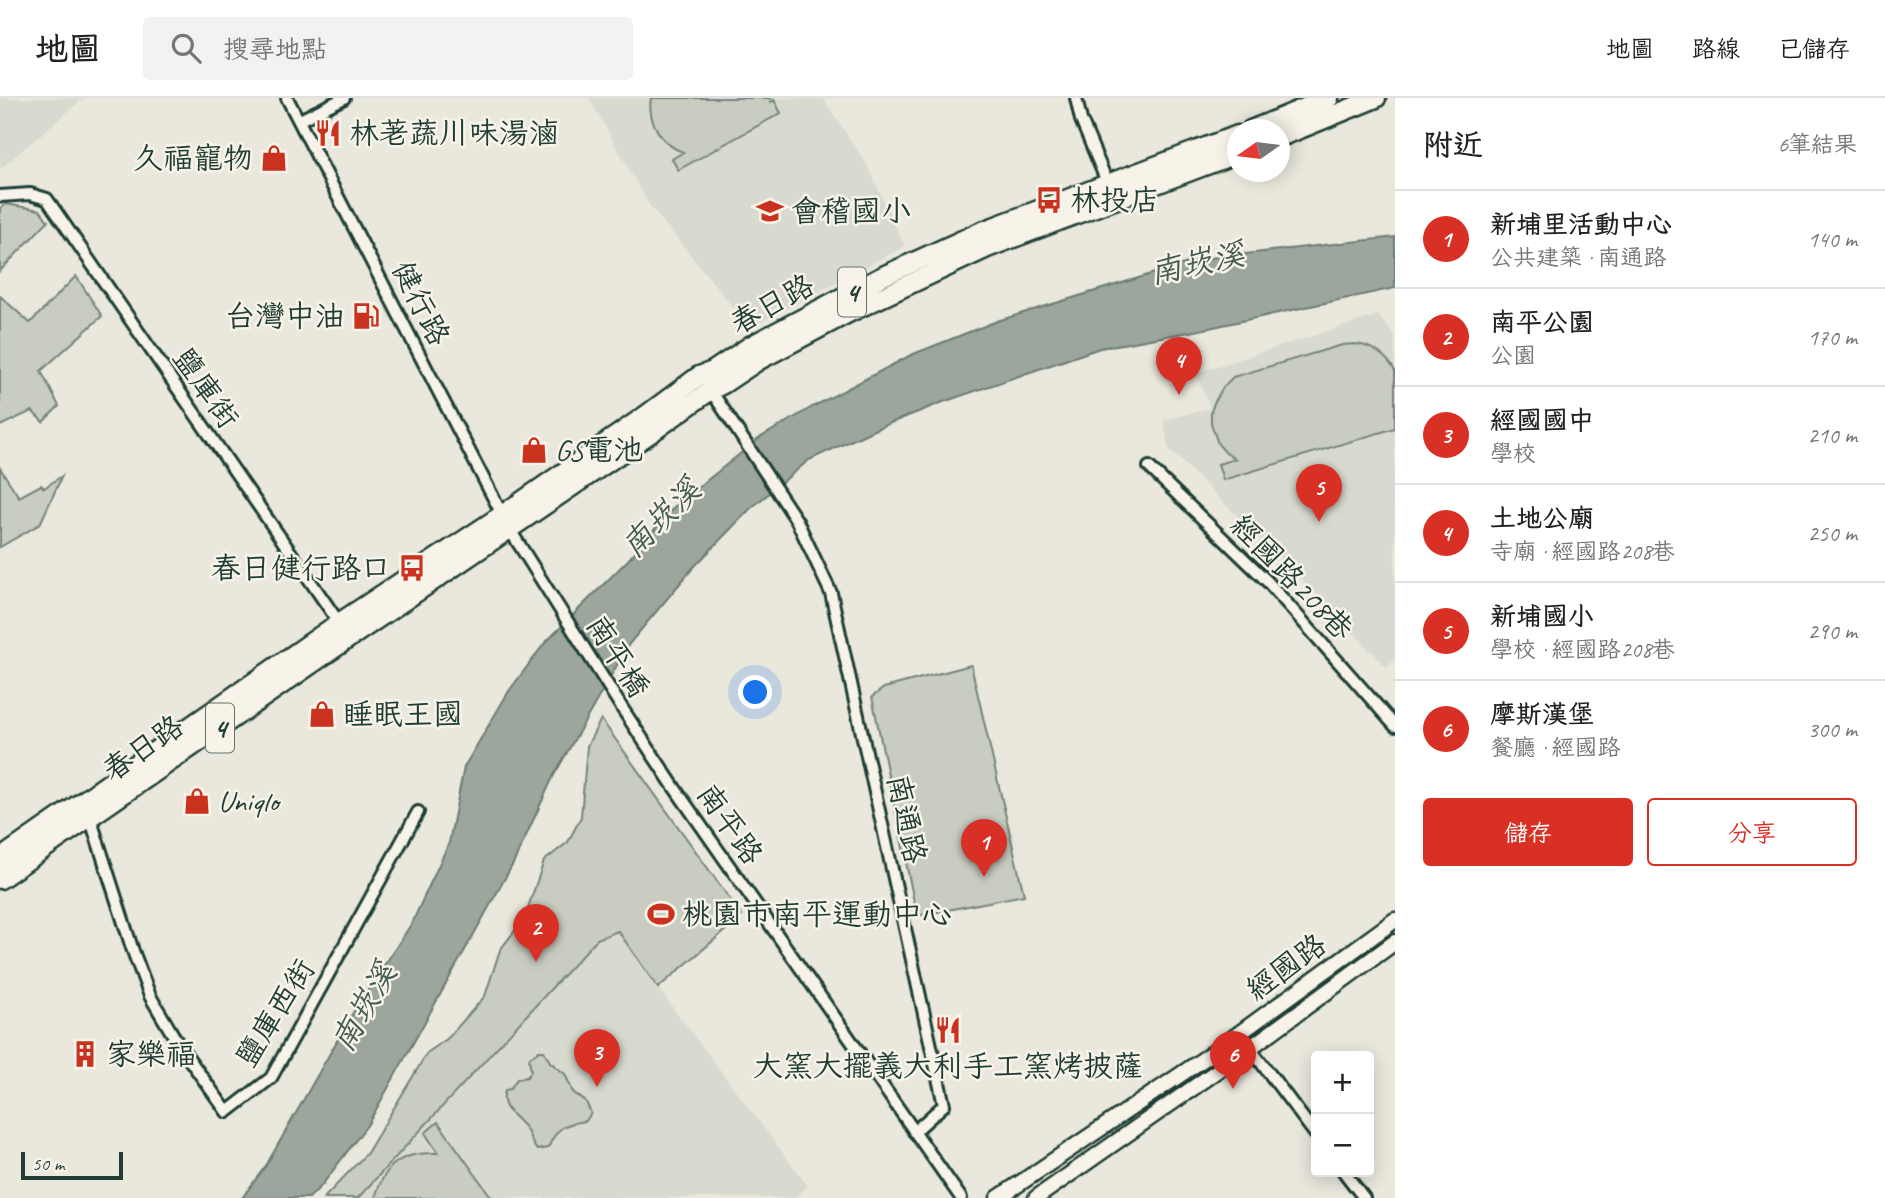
<!DOCTYPE html>
<html lang="zh-TW">
<meta charset="utf-8">
<style>
:root{--surface:#fff;--page:#f2f2f2;--text:#222;--muted:#767676;--line:#e0e0e0;--accent:#d93025}
body{margin:0;font-family:Caveat,"LXGW WenKai TC",sans-serif;background:var(--page);color:var(--text)}
.controls{position:absolute;right:21px;bottom:21px;display:grid;overflow:hidden;border-radius:7px;box-shadow:0 4px 18px #0003}
.controls button{width:63px;height:63px;display:grid;place-items:center;padding:0;border:0;border-bottom:2px solid var(--line);background:var(--surface);color:var(--text);font:35px sans-serif}
.compass{position:absolute;left:1227px;top:21px;width:63px;height:63px;border-radius:50%;background:var(--surface);box-shadow:0 4px 18px #0003;rotate:256deg}
.scale{position:absolute;left:21px;bottom:18px;width:102px;box-sizing:border-box;padding-left:7px;border:4px solid #1f3d34;border-top:0;font-size:19px;line-height:24px;white-space:nowrap;color:#1f3d34;-webkit-text-stroke:5px #f7f3e8;paint-order:stroke}
.you{position:absolute;left:756px;top:595px;width:24px;height:24px;margin:-18px;border:5px solid #fff;border-radius:50%;background:#1a73e8;box-shadow:0 0 0 10px #1a73e833}
.badge{display:grid;place-items:center;width:46px;height:46px;border-radius:50%;background:var(--accent);color:#fff;font-size:23px;font-weight:700}
.pin{position:absolute;translate:-50% -58px;filter:drop-shadow(0 2px 4px #0008)}
.pin::after{content:'';position:absolute;top:37px;width:24px;height:21px;background:inherit;clip-path:polygon(0 0,100% 0,50% 100%)}
.list{margin:0;padding:0;list-style:none}
h2{display:flex;justify-content:space-between;align-items:center;height:91px;margin:0;padding:0 28px;font-size:30px}
h2 small{font-size:23px;font-weight:400;color:var(--muted)}
.list li{display:grid;grid-template-columns:46px 1fr auto;gap:21px;align-items:center;box-sizing:border-box;height:98px;padding:0 28px;border-top:2px solid var(--line)}
.list b{display:block;font-size:26px;white-space:nowrap}
.list p{margin:0;font-size:23px;white-space:nowrap;color:var(--muted)}
.list em{font-size:23px;font-style:normal;color:var(--muted)}
.actions{display:flex;gap:14px;padding:21px 28px}
.actions a{flex:1;padding:16px 0;border:2px solid var(--accent);border-radius:7px;text-align:center;font-size:24px;color:var(--accent)}
.actions .main{background:var(--accent);color:#fff}
.icon{flex:none;width:38px;height:38px;fill:none;stroke:currentColor;stroke-width:2;stroke-linecap:round;stroke-linejoin:round}
.map{position:relative;flex:none;width:1395px;height:1100px;overflow:hidden}
header{display:flex;align-items:center;gap:42px;box-sizing:border-box;height:98px;padding:0 35px;background:var(--surface);border-bottom:2px solid var(--line)}
header strong{font-size:33px}
nav{display:flex;gap:38px;margin-inline-start:auto;font-size:24px}
.search{width:490px;height:63px;background:var(--page);display:flex;align-items:center;gap:18px;box-sizing:border-box;padding:0 24px;border-radius:7px;color:var(--muted);font-size:26px}
main{display:flex}
aside{flex:1;background:var(--surface)}
.map>svg:first-child{display:block}
.built{fill:#d9dacf}
.green{fill:#c8ccc1;stroke:#74847a;stroke-width:2}
.water{fill:#9ca69c;stroke:#6a7c72;stroke-width:2}
.lines{fill:none;stroke-linecap:round;stroke-linejoin:round}
.minor-casing{stroke:#1f3d34;stroke-width:16}
.tertiary-casing{stroke:#1f3d34;stroke-width:19}
.primary-casing{stroke:#1f3d34;stroke-width:23}
.minor{stroke:#f7f3e8;stroke-width:10}
.tertiary{stroke:#f7f3e8;stroke-width:14}
.primary{stroke:#f7f3e8;stroke-width:18}
.labels{text-anchor:middle;dominant-baseline:central;stroke-width:5;stroke-linejoin:round;paint-order:stroke}
.shield{fill:#f7f3e8;stroke:#60746a;stroke-width:2}
.shield-label{font-size:28px;font-weight:bold;fill:#1f3d34}
.poi-label{font-size:30px;fill:#1f3d34;stroke:#f7f3e8;text-anchor:start}
.street-label{font-size:30px;fill:#1f3d34;stroke:#f7f3e8}
.water-label{font-size:32px;font-style:italic;fill:#445c53;stroke:#f7f3e8}
</style>
<header>
<strong>地圖</strong>
<div class="search"><svg class="icon" aria-label="search" viewBox="0 0 24 24"><circle cx="10" cy="10" r="6"/><path d="M15 15l6 6"/></svg>搜尋地點</div>
<nav><a>地圖</a><a>路線</a><a>已儲存</a></nav>
</header>
<main>
<div class="map">
<svg width="1395" height="1100" viewBox="0 0 1395 1100">
<rect width="100%" height="100%" fill="#eae8dd"/>
<filter id="ink" filterUnits="userSpaceOnUse"><feTurbulence type="fractalNoise" baseFrequency=".0143" numOctaves="2"/><feDisplacementMap in="SourceGraphic" scale="14" xChannelSelector="R" yChannelSelector="G"/><feConvolveMatrix kernelMatrix="1 2 1 2 8 2 1 2 1" color-interpolation-filters="sRGB"/></filter>
<g filter="url(#ink)">
<path class="built" d="M 0,0 L 84,0 L 0,71 Z
M 589,0 L 823,0 L 867,67 L 905,148 L 750,230 L 649,107 Z
M 1378,217 L 1395,239 L 1395,562 L 1386,569 L 1318,498 L 1168,350 L 1164,322 L 1210,310 L 1196,275 Z
M 618,832 L 658,890 L 808,1088 L 794,1100 L 358,1100 L 597,841 Z"/>
<path class="green" d="M 651,0 L 770,0 L 771,4 L 774,2 L 781,15 L 678,72 L 672,61 L 683,54 C 661,47 647,22 651,0 Z
M 6,106 L 40,112 L 48,123 L 0,173 L 0,110 Z
M 76,178 L 102,218 L 41,273 L 59,308 L 43,324 L 32,313 L 0,328 L 0,198 L 30,225 Z
M 1355,246 C 1374,248 1386,257 1395,273 L 1395,330 L 1223,382 L 1218,366 L 1235,361 L 1225,354 L 1218,346 L 1211,325 L 1211,314 L 1214,305 L 1223,289 L 1233,279 L 1342,247 Z
M 0,370 L 19,399 L 41,387 L 44,390 L 62,378 L 40,426 L 0,449 Z
M 971,567 L 1024,797 L 917,818 L 872,599 L 884,590 Z
M 601,621 L 742,818 L 658,890 L 618,833 L 597,841 L 358,1100 L 324,1100 L 367,1055 L 427,955 L 448,940 L 485,898 L 500,852 L 524,821 L 544,763 L 568,744 L 581,719 L 587,648 Z
M 539,953 L 544,953 L 550,964 L 565,976 L 573,994 L 586,1004 L 591,1015 L 586,1023 C 564,1026 557,1029 548,1050 L 537,1052 C 531,1045 530,1038 526,1031 C 516,1017 499,1012 505,992 L 510,991 L 517,981 L 527,979 L 531,973 L 529,960 Z
M 438,1024 L 492,1100 L 375,1100 C 385,1065 402,1054 438,1055 L 425,1035 Z"/>
<path class="water" d="M 1395,139 L 1395,190 L 1195,233 L 1100,250 L 943,304 L 878,330 L 809,362 L 750,411 L 692,471 L 629,546 L 553,679 L 514,764 L 368,1026 L 322,1087 L 309,1100 L 242,1100 L 267,1066 L 354,913 L 412,825 L 449,745 L 464,669 L 509,593 L 544,546 L 628,462 L 675,408 L 761,339 L 814,308 L 911,257 L 997,223 L 1201,161 Z"/>
<g class="lines">
<defs>
<path id="minor" d="M 287,0 L 510,432 L 622,610 L 674,689 L 961,1100
M 1076,0 L 1081,22 L 1110,91
M 300,22 L 344,0
M 0,98 L 30,96 L 47,101 L 342,529
M 708,288 L 797,423 L 831,495 L 944,1007 L 914,1034
M 1149,369 L 1268,484 L 1395,628
M 89,716 L 133,853 L 150,898 L 179,947 L 227,1014 L 271,980 L 418,714
M 1250,950 L 1316,1037
M 1344,1074 L 1364,1100"/>
<path id="tertiary" d="M 998,1100 L 1211,956 L 1395,822
M 1036,1100 L 1250,950 L 1395,844"/>
<path id="primary" d="M 1251,32 L 1329,0
M 1280,39 L 1376,0
M 0,761 L 339,525 L 502,417 L 645,318 L 699,278 L 713,273 L 750,248 L 881,179 L 980,134 L 1238,37
M 0,781 L 349,540 L 655,332 L 711,292 L 723,286 L 759,262 L 850,214 L 987,150 L 1238,55"/>
</defs>
<use href="#minor" class="minor-casing"/>
<use href="#tertiary" class="tertiary-casing"/>
<use href="#primary" class="primary-casing"/>
<use href="#minor" class="minor"/>
<use href="#tertiary" class="tertiary"/>
<use href="#primary" class="primary"/>
</g>
</g>
<defs>
<symbol id="restaurant-bare" viewBox="-9 -9 18 18"><path d="M-5-6h1v4h1v-4h1v4h1v-4h1v5L-1.5 .5V6h-2V.5L-5-1ZM5-6V6H3V1.5H1.5Q1.5-4 5-6Z" fill="#c8321e" stroke="#f7f3e8" stroke-width="2.5" paint-order="stroke"/></symbol>
<symbol id="shop-bare" viewBox="-9 -9 18 18"><path d="M-5-2.5h2.3a2.7 3.5 0 0 1 5.4 0H5L5.5 6h-11ZM-1.5-2.5h3a1.5 2.3 0 0 0-3 0Z" fill="#c8321e" stroke="#f7f3e8" stroke-width="2.5" paint-order="stroke"/></symbol>
<symbol id="bus-bare" viewBox="-9 -9 18 18"><path d="M-5-6H5V4H4V6H2V4H-2V6H-4V4H-5ZM-3.5-4V0h7V-4ZM-3.5 1.2v1.5H-2V1.2ZM2 1.2v1.5H3.5V1.2Z" fill="#c8321e" stroke="#f7f3e8" stroke-width="2.5" paint-order="stroke"/></symbol>
<symbol id="school-bare" viewBox="-9 -9 18 18"><path d="M0-5L7-2L0 1L-7-2ZM-4 1L0 2.5L4 1V4Q0 6-4 4Z" fill="#c8321e" stroke="#f7f3e8" stroke-width="2.5" paint-order="stroke"/></symbol>
<symbol id="fuel-bare" viewBox="-9 -9 18 18"><path d="M-5.5-6h7V0h2V4h1.3V-2.5L3-4.5l.8-.8L6-3V5H2.5V1h-1V6h-7ZM-4.2-4.7v3.2H.2V-4.7Z" fill="#c8321e" stroke="#f7f3e8" stroke-width="2.5" paint-order="stroke"/></symbol>
<symbol id="stadium-bare" viewBox="-9 -9 18 18"><path d="M0-5a6.5 5 0 1 0 0 10a6.5 5 0 1 0 0-10ZM-3.5-1.8h7v3.6h-7Z" fill="#c8321e" stroke="#f7f3e8" stroke-width="2.5" paint-order="stroke"/></symbol>
<symbol id="building-bare" viewBox="-9 -9 18 18"><path d="M-4-6H4V6H1V3H-1V6H-4ZM-2.5-4.3h1.7v1.8h-1.7ZM.8-4.3h1.7v1.8H.8ZM-2.5-1h1.7V.8h-1.7ZM.8-1h1.7V.8H.8Z" fill="#c8321e" stroke="#f7f3e8" stroke-width="2.5" paint-order="stroke"/></symbol>
</defs>
<g fill-rule="evenodd">
<use href="#restaurant-bare" x="309" y="16" width="38" height="38"/>
<use href="#shop-bare" x="255" y="41" width="38" height="38"/>
<use href="#bus-bare" x="1030" y="83" width="38" height="38"/>
<use href="#school-bare" x="751" y="94" width="38" height="38"/>
<use href="#fuel-bare" x="347" y="199" width="38" height="38"/>
<use href="#shop-bare" x="515" y="333" width="38" height="38"/>
<use href="#bus-bare" x="393" y="451" width="38" height="38"/>
<use href="#shop-bare" x="303" y="597" width="38" height="38"/>
<use href="#shop-bare" x="178" y="684" width="38" height="38"/>
<use href="#stadium-bare" x="642" y="797" width="38" height="38"/>
<use href="#restaurant-bare" x="929" y="913" width="38" height="38"/>
<use href="#building-bare" x="66" y="937" width="38" height="38"/>
</g>
<g class="labels">
<g class="shield">
<rect x="838" y="169.5" width="28" height="49" rx="5"/>
<rect x="206" y="605.5" width="28" height="49" rx="5"/>
</g>
<g class="shield-label">
<text x="852" y="194">4</text>
<text x="220" y="630">4</text>
</g>
<g class="poi-label">
<text x="349" y="35">林荖蔬川味湯滷</text>
<text x="253" y="60" text-anchor="end">久福寵物</text>
<text x="1070" y="102">林投店</text>
<text x="791" y="113">會稽國小</text>
<text x="345" y="218" text-anchor="end">台灣中油</text>
<text x="555" y="352">GS電池</text>
<text x="391" y="470" text-anchor="end">春日健行路口</text>
<text x="343" y="616">睡眠王國</text>
<text x="218" y="703">Uniqlo</text>
<text x="682" y="816">桃園市南平運動中心</text>
<text x="106" y="956">家樂福</text>
<text x="948" y="968" text-anchor="middle">大窯大擺義大利手工窯烤披薩</text>
</g>
<g class="street-label">
<text transform="translate(421 205) rotate(63)">健行路</text>
<text transform="translate(772 206) rotate(-29)">春日路</text>
<text transform="translate(206 290) rotate(55)">鹽庫街</text>
<text transform="translate(1292 479) rotate(46)">經國路208巷</text>
<text transform="translate(618 558) rotate(58)">南平橋</text>
<text transform="translate(143 650) rotate(-35)">春日路</text>
<text transform="translate(907 721) rotate(78)">南通路</text>
<text transform="translate(730 726) rotate(55)">南平路</text>
<text transform="translate(1286 869) rotate(-36)">經國路</text>
<text transform="translate(275 915) rotate(-58)">鹽庫西街</text>
</g>
<g class="water-label">
<text transform="translate(1197 165) rotate(-12)">南崁溪</text>
<text transform="translate(661 420) rotate(-45)">南崁溪</text>
<text transform="translate(364 909) rotate(-60)">南崁溪</text>
</g>
</g>
</svg>
<div class="controls">
<button>+</button>
<button>−</button>
</div>
<svg class="compass" viewBox="-18 -18 36 36"><path d="M0-13l5 13h-10z" fill="#e53935"/><path d="M0 13l5-13h-10z" fill="#767676"/></svg>
<div class="scale">50 m</div>
<div class="you"></div>
<div class="pin badge" style="left:984px;top:779px">1</div>
<div class="pin badge" style="left:536px;top:864px">2</div>
<div class="pin badge" style="left:597px;top:989px">3</div>
<div class="pin badge" style="left:1179px;top:297px">4</div>
<div class="pin badge" style="left:1319px;top:424px">5</div>
<div class="pin badge" style="left:1233px;top:991px">6</div>
</div>
<aside>
<h2>附近<small>6筆結果</small></h2>
<ul class="list">
<li><span class="badge">1</span><div><b>新埔里活動中心</b><p>公共建築 · 南通路</p></div><em>140 m</em></li>
<li><span class="badge">2</span><div><b>南平公園</b><p>公園</p></div><em>170 m</em></li>
<li><span class="badge">3</span><div><b>經國國中</b><p>學校</p></div><em>210 m</em></li>
<li><span class="badge">4</span><div><b>土地公廟</b><p>寺廟 · 經國路208巷</p></div><em>250 m</em></li>
<li><span class="badge">5</span><div><b>新埔國小</b><p>學校 · 經國路208巷</p></div><em>290 m</em></li>
<li><span class="badge">6</span><div><b>摩斯漢堡</b><p>餐廳 · 經國路</p></div><em>300 m</em></li>
</ul>
<div class="actions"><a class="main">儲存</a><a>分享</a></div>
</aside>
</main>
